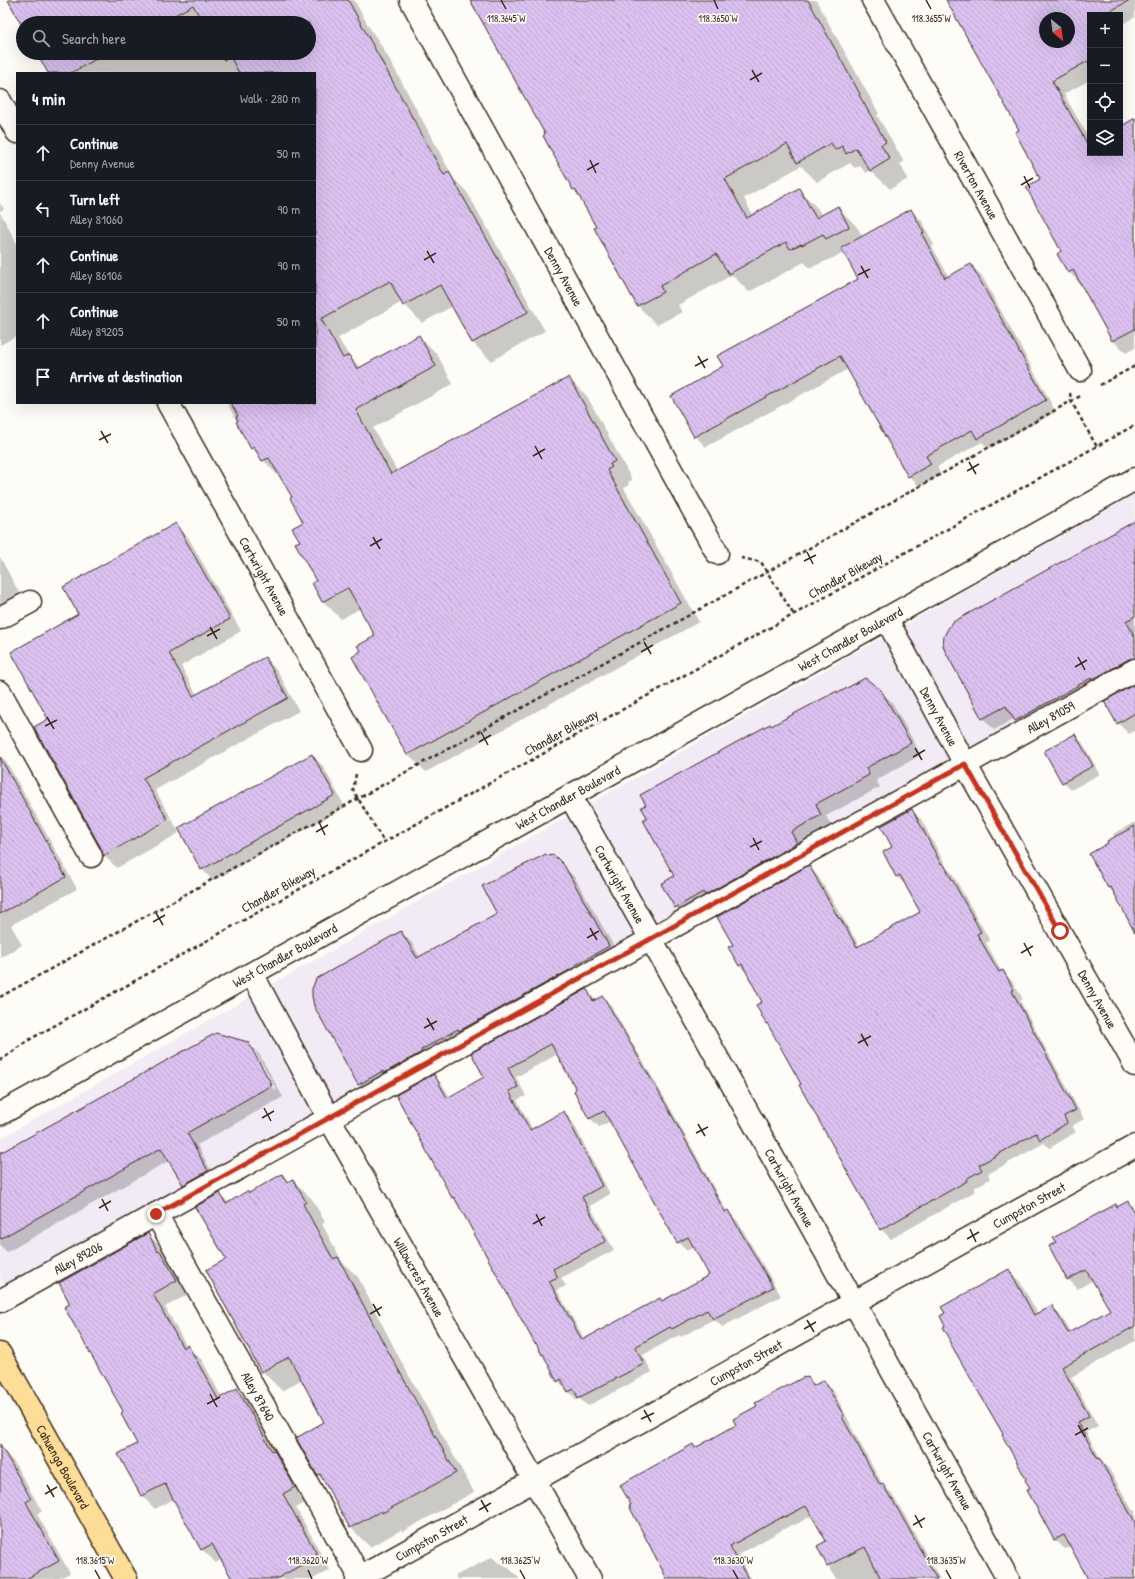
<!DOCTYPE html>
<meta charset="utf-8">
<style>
:root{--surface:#171b24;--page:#20242c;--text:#f1f3f6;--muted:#9ea1a6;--line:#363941}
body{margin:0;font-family:"Patrick Hand",sans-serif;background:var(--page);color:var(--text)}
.controls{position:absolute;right:12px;top:12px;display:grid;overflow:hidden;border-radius:0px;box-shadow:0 4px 16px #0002}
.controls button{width:36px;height:36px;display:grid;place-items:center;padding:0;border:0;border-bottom:1px solid var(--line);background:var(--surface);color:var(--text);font:20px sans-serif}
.compass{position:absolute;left:1039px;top:12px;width:36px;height:36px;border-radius:50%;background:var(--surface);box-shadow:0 4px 16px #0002;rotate:151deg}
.stop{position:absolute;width:12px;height:12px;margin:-9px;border:3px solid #c8321e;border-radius:50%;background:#fff}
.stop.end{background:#c8321e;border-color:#fff;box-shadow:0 1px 4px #0008}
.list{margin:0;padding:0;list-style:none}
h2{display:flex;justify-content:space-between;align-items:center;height:52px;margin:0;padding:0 16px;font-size:17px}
h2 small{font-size:13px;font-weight:400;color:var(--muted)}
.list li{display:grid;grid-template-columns:26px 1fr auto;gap:12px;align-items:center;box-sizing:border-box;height:56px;padding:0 16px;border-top:1px solid var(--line)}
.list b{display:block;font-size:15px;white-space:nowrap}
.list p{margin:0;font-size:13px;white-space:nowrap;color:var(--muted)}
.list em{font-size:13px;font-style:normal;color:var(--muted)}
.icon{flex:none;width:22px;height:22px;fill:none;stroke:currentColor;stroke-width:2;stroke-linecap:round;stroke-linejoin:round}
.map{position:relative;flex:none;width:1135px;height:1579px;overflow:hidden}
.search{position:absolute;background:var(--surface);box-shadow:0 4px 16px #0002;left:16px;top:16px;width:300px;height:44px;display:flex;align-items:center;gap:10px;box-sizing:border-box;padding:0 14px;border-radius:22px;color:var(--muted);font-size:15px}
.panel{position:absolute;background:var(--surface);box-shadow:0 4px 16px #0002;left:16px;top:72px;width:300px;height:332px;border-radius:0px}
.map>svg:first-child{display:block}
.built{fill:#f2eaf5}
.shadow{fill:#0003;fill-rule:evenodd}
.building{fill:url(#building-back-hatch);stroke:#3b2a1e;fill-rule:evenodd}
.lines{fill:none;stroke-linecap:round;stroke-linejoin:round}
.minor-casing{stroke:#3b2a1e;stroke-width:25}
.major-casing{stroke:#3b2a1e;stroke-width:25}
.path{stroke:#3b2a1e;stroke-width:2.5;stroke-dasharray:4 3;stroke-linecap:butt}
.minor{stroke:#fdfcf7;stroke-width:22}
.major{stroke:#fedd96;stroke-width:22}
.route{stroke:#c8321e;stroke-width:5}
.ticks{fill:none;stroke:#3b2a1e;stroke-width:1.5}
.labels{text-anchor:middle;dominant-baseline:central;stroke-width:3.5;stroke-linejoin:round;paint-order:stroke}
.street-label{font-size:13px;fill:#3b2a1e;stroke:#fdfcf7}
.ticks-label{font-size:10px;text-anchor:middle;fill:#3b2a1e;stroke:#fdfcf7;stroke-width:3.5;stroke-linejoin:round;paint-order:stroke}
</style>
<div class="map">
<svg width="1135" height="1579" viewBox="0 0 1135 1579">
<defs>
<pattern id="building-back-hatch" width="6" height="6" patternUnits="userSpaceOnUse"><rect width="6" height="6" fill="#dac1f0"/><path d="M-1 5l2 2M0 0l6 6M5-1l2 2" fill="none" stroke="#bca6cd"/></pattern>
</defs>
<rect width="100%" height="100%" fill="#fdfcf7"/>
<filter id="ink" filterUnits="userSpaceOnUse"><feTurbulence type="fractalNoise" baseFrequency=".025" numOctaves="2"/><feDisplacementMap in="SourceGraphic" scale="8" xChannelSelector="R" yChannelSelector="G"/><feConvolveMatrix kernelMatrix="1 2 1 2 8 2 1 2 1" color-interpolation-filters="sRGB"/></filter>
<g filter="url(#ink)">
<path class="built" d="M 1135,494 L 1135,683 L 15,1306 L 0,1277 L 0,1139 Z"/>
<path class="shadow" d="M 9,0 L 354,0 L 372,32 L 376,37 L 391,62 L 454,179 L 467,192 L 545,331 L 491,361 L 473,343 L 453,306 L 422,323 L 402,302 L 338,338 L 349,356 L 361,368 L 419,336 L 437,354 L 453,384 L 373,428 L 397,471 L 568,378 L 587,396 L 632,480 L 628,482 L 629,485 L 624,488 L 699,622 L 426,772 L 408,754 L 362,652 L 377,636 L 361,608 L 341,619 L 323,601 L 318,581 L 301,541 L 305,522 L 293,497 L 282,478 L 281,479 L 252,448 L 227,403 L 315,403 L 315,73 L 50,73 L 39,53 L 309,53 L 309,23 L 23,23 L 23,25 ZM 352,584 L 353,586 L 332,598 L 332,595 Z
M 471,0 L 816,0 L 879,114 L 877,115 L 904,162 L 900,164 L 908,179 L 890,189 L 870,170 L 866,173 L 860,166 L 855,168 L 850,163 L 817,182 L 801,166 L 744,198 L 753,216 L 799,189 L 818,209 L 822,216 L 838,207 L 857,227 L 863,237 L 911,210 L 922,221 L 934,245 L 932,246 L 949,277 L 971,265 L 982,276 L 1056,412 L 988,449 L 982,442 L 937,467 L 941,475 L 920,487 L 909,476 L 848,369 L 706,447 L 695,436 L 725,366 L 859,280 L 847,257 L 842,254 L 810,268 L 804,262 L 749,292 L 732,275 L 678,305 L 682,312 L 657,325 L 638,306 L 596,228 L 598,227 L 580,195 L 574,189 L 546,135 Z
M 947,0 L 1135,0 L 1135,17 L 1120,25 L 1120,15 L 1090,15 L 1090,80 L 1064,94 L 1090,140 L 1090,153 L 1120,153 L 1120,128 L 1135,119 L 1135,348 L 1126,353 L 1113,341 L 1082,284 L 1081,285 L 1069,272 L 1041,180 L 1020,131 ZM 1045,18 L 1069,18 L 1069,42 L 1045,42 Z
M 0,203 L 4,209 L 0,211 Z
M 0,212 L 17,244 L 17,336 L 0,345 Z
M 1135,522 L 1135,673 L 1027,731 L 1015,718 L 994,730 L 983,718 Z
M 176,525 L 188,537 L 241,631 L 181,666 L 197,695 L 265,658 L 277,670 L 299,711 L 155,790 L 171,818 L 108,852 L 108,854 L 172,819 L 179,833 L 117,868 L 104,856 L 49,719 L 80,614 Z
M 0,557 L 28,609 L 0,625 Z
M 1135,685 L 1135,731 L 1129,734 L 1118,723 Z
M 880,691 L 892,702 L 921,755 L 876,780 L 880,787 L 826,816 L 832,827 L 687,918 L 676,907 L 676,877 L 772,727 L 839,694 Z
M 1075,735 L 1082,742 L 1100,774 L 1071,790 L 1063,782 L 1046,751 Z
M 0,755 L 6,761 L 77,889 L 11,925 L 22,945 L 0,958 Z
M 312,755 L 323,766 L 345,807 L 213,881 L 202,869 Z
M 912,810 L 921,819 L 947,868 L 952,873 L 990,941 L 986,943 L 1002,972 L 1012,981 L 1023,999 L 1020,1001 L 1084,1119 L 1072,1126 L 1076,1132 L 1050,1148 L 1044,1143 L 988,1174 L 990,1179 L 974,1188 L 976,1191 L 891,1239 L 881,1229 L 801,1085 L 802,1085 L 770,1027 L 767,1023 L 764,1002 L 748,974 L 739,965 L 734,945 L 809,867 L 818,876 L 860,947 L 921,913 L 907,886 L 897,877 L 884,852 L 894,848 Z
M 1135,822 L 1135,931 L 1117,897 L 1109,888 L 1090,854 L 1110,843 L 1115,838 L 1113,834 Z
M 548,857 L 557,859 L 575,878 L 620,957 L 370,1096 L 359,1084 L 401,932 L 412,943 L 420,957 L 499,914 Z
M 586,990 L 596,1001 L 603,997 L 611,1006 L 673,1113 L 727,1212 L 737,1220 L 781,1296 L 722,1327 L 714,1319 L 681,1337 L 679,1335 L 643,1355 L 652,1372 L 588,1406 L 580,1399 L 577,1400 L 558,1381 L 546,1357 L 536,1343 L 459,1203 L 453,1197 L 398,1095 L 434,1075 L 442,1084 L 450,1097 L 485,1078 ZM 558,1054 L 578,1090 L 575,1091 L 590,1118 L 599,1127 L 611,1121 L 678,1242 L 687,1251 L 695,1246 L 711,1275 L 662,1301 L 585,1340 L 557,1290 L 566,1286 L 561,1278 L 614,1250 L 590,1206 L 610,1194 L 572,1121 L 564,1112 L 533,1130 L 517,1100 L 526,1096 L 516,1077 Z
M 248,1043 L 259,1054 L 283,1097 L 197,1145 L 218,1183 L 195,1196 L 184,1184 L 170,1160 L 7,1252 L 0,1245 L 0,1154 ZM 252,1051 L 255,1051 L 276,1089 L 274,1090 Z
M 282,1175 L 289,1182 L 292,1180 L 312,1199 L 325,1222 L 322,1224 L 343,1263 L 358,1277 L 402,1363 L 474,1492 L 402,1532 L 401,1530 L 370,1547 L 351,1528 L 325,1482 L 318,1475 L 325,1423 L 302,1379 L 282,1391 L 262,1371 L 227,1260 L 220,1194 L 229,1203 L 249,1194 Z
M 1128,1203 L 1135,1210 L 1135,1341 L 1071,1377 L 1098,1426 L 1086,1432 L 1103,1463 L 1109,1469 L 1133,1511 L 1135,1510 L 1135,1579 L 1090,1579 L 1071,1546 L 1065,1549 L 1055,1540 L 1031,1489 L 1009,1270 L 1019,1280 L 1038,1314 L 1052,1307 L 1061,1316 L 1071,1333 L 1111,1311 L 1093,1280 L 1078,1289 L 1068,1279 L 1118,1208 Z
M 148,1234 L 161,1247 L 189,1294 L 165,1307 L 187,1347 L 202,1360 L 222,1398 L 237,1390 L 250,1403 L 308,1501 L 296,1508 L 330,1570 L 313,1579 L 233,1579 L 222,1559 L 216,1563 L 202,1549 L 174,1499 L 155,1509 L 142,1496 L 119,1454 L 138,1444 L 124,1413 L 65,1307 L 71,1304 Z
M 808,1378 L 816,1386 L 824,1381 L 833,1390 L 851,1425 L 850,1425 L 883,1485 L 891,1493 L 901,1509 L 940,1579 L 836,1579 L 818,1546 L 827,1542 L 813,1515 L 795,1525 L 793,1524 L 738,1555 L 751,1579 L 668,1579 L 693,1445 L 696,1449 L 738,1426 Z
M 0,1448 L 14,1462 L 42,1511 L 37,1514 L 70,1573 L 58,1579 L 0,1579 Z
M 492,1557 L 500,1564 L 502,1563 L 507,1568 L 508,1567 L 520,1579 L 457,1579 L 455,1576 Z"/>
<path class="building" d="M 8,0 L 348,0 L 444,175 L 449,172 L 528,312 L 472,343 L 440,285 L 403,306 L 390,281 L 321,319 L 343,358 L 349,355 L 357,369 L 419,335 L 436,366 L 356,410 L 391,474 L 569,377 L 615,461 L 610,464 L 612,467 L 607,470 L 681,603 L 407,755 L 352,657 L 361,651 L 357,646 L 375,636 L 348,588 L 322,602 L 312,583 L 316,581 L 295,543 L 300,541 L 292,528 L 303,522 L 290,498 L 292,497 L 269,458 L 262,461 L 254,447 L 251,449 L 236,422 L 238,421 L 236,417 L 238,416 L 231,403 L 315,403 L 315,73 L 239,73 L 230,56 L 224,60 L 220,53 L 309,53 L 309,23 L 203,23 L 193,5 L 161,23 L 23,23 L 23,28 Z
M 470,0 L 808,0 L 860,94 L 859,95 L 886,142 L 881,145 L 890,159 L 870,171 L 856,148 L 846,154 L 842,146 L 835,150 L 831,143 L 797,163 L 787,144 L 725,179 L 747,218 L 799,188 L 816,218 L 838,206 L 849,227 L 826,239 L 823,234 L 802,245 L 801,244 L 790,249 L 786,242 L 729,274 L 716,254 L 660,286 L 663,292 L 637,306 L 594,228 L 596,227 L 575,189 L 573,190 L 543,136 L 545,134 Z
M 946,0 L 1130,0 L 1103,15 L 1090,15 L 1090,60 L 1052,81 L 1088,145 L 1090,144 L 1090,153 L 1120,153 L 1120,127 L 1135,118 L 1135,329 L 1112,341 L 1073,270 L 1068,273 L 1057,254 L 1061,251 L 1026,187 L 1040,179 L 1015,132 L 1019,130 ZM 1045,18 L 1069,18 L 1069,42 L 1045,42 Z
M 37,53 L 107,53 L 71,73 L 48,73 Z
M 911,209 L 924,233 L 922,234 L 945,278 L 971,264 L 1046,400 L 977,439 L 972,430 L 926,456 L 931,464 L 908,477 L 840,356 L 694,437 L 671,396 L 723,366 L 717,356 L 858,279 L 841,248 Z
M 1135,521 L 1135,616 L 1126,621 L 1135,637 L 1135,658 L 1129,659 L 1092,680 L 1091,678 L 1015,721 L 1006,706 L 982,719 L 945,651 L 943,645 L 944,636 L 949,627 L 953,622 Z
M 176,523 L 230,619 L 169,653 L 193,696 L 265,657 L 288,698 L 143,778 L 168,820 L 103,856 L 102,850 L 34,727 L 48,719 L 11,652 L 78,614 L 63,587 Z
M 865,678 L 881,690 L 911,743 L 866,768 L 869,775 L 816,804 L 821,815 L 791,832 L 797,843 L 705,895 L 703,892 L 675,908 L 661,884 L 674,876 L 643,820 L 647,817 L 641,807 L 646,805 L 640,795 L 770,724 L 771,726 L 837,691 L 838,693 Z
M 1135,684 L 1135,713 L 1117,724 L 1104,701 Z
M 1075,734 L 1093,766 L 1062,783 L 1044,751 Z
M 312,754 L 335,795 L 201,870 L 178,828 Z
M 0,757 L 66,877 L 0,914 Z
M 912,809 L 941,864 L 943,863 L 981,932 L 977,934 L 999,972 L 1003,970 L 1014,990 L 1012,991 L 1076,1110 L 1064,1116 L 1067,1123 L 1040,1140 L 1036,1133 L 979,1165 L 982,1170 L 966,1179 L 967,1181 L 880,1230 L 799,1085 L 801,1084 L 767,1023 L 766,1024 L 756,1005 L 762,1002 L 742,964 L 739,966 L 728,947 L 733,945 L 717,917 L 809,865 L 839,919 L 840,918 L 857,947 L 920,912 L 900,875 L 896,877 L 883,852 L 892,847 L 881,826 Z
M 1135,826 L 1135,933 L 1111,887 L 1108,888 L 1089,854 L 1108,843 L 1107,841 Z
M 546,854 L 548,856 L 553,855 L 557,858 L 564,865 L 609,946 L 574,966 L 575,967 L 459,1031 L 458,1029 L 421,1050 L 422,1052 L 384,1073 L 383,1071 L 358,1085 L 314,1006 L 312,996 L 312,989 L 316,979 L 401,931 L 417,958 L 497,914 L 482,886 Z
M 587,989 L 593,1001 L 603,996 L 665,1103 L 725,1212 L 728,1210 L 773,1287 L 713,1319 L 707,1310 L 672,1329 L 670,1327 L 635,1347 L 644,1364 L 578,1398 L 574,1389 L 568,1392 L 561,1379 L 557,1382 L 543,1354 L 542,1355 L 536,1343 L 535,1344 L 454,1197 L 452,1198 L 396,1095 L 434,1074 L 447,1098 L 484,1077 L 471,1053 ZM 551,1044 L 576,1089 L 574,1091 L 589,1119 L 604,1111 L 677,1243 L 688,1237 L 709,1275 L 662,1301 L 660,1298 L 582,1340 L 549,1281 L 558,1277 L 553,1269 L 606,1241 L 582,1197 L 602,1186 L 564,1111 L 530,1130 L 509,1091 L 518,1087 L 508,1068 Z
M 216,1033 L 248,1042 L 272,1085 L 187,1133 L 208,1171 L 183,1185 L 161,1148 L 0,1239 L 0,1153 Z
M 282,1174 L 287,1182 L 293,1179 L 306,1202 L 303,1204 L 333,1259 L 338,1257 L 383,1342 L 456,1473 L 382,1513 L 381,1511 L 350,1528 L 320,1474 L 317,1475 L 296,1438 L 324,1422 L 289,1357 L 261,1372 L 206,1270 L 226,1259 L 195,1207 L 220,1193 L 226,1204 L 247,1191 L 249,1193 Z
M 1128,1201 L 1135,1214 L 1135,1326 L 1062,1367 L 1089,1416 L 1077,1422 L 1098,1459 L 1099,1458 L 1135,1522 L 1135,1579 L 1088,1579 L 1064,1535 L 1054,1540 L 1027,1490 L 1030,1488 L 1025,1480 L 1026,1479 L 1002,1435 L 1003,1434 L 949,1341 L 950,1339 L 943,1327 L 945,1326 L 940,1316 L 945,1313 L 941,1307 L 1009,1269 L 1034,1315 L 1052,1305 L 1068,1333 L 1110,1310 L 1086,1270 L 1067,1280 L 1049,1246 L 1056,1242 L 1053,1238 L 1116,1204 L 1117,1207 Z
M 148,1233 L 158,1252 L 160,1251 L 177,1280 L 153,1294 L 183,1348 L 188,1345 L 218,1399 L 237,1388 L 272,1451 L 274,1450 L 295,1487 L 283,1494 L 318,1556 L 276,1579 L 232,1579 L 212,1544 L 201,1550 L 165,1484 L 141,1496 L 118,1454 L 137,1444 L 121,1414 L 123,1411 L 64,1307 L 70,1304 L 59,1283 Z
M 804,1377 L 805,1378 L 808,1377 L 813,1386 L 824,1380 L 844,1416 L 842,1417 L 880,1485 L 883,1484 L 891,1499 L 892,1499 L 937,1579 L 881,1579 L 865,1547 L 827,1566 L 817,1546 L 826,1541 L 806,1506 L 785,1517 L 784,1516 L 730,1546 L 748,1579 L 667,1579 L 629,1506 L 631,1505 L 620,1485 L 693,1444 L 695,1448 L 736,1425 L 733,1419 L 757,1406 L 755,1403 Z
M 0,1444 L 31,1499 L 26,1502 L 59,1561 L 26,1579 L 0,1579 Z"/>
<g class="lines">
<defs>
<g id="minor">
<path id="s1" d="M 411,0 L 717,553"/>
<path id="s2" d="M 873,0 L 1080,370"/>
<path d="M 0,101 L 17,132"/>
<path id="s3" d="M 168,403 L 361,750"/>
<path d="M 0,618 L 30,602"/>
<path id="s4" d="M 886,618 L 965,764 L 1135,1065"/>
<path d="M 0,692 L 91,856"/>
<path id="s5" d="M 570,796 L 651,939 L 1008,1579"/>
<path id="s6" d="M 252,974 L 329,1118 L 590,1579"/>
<path id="s7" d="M 0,1114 L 570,796 L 1135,479"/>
<path id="s8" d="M 156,1214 L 361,1579"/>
<path id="s9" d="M 0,1301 L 1135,670"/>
<path id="s10" d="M 357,1579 L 1135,1146"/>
</g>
<g id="major">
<path id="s11" d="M 0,1354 L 126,1579"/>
</g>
</defs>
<use href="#minor" class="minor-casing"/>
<use href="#major" class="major-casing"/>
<path class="path" d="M 1100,385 L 1135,366
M 1070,393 L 1071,401 L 1097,447
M 741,558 L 761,562 L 794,615
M 356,774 L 353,790 L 384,842
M 0,997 L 767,572 L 1082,395
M 0,1061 L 27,1041 L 384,842 L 1135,425"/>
<use href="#minor" class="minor"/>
<use href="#major" class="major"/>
</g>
</g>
<g class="lines" filter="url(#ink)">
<path class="route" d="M 156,1214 L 965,764 L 1060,931"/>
</g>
<path class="ticks" d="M 501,0 L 506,9M 714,0 L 718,9M 926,0 L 931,9M 752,70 L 759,82M 750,80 L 762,73M 590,160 L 596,173M 587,170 L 599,163M 1024,176 L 1030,188M 1021,185 L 1033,178M 427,251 L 434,263M 424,260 L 436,253M 861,266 L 868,278M 858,275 L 870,269M 698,356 L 705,368M 695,366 L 708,359M 101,431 L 108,443M 99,440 L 111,434M 535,446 L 542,459M 533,456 L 545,449M 969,462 L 976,474M 967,471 L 979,464M 373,537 L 380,549M 370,546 L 382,539M 807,552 L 813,564M 804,561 L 816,555M 210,627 L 217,639M 207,636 L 220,629M 644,642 L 651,654M 641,652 L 653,645M 1078,657 L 1085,670M 1075,667 L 1087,660M 47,717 L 54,729M 45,726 L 57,720M 481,732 L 488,745M 479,742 L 491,735M 915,748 L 922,760M 913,757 L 925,750M 319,822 L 325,835M 316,832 L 328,825M 753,838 L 759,850M 750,847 L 762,841M 156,913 L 163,925M 153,922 L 165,915M 590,928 L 597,940M 587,938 L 599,931M 1024,943 L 1031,956M 1021,953 L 1033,946M 427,1018 L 434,1030M 424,1028 L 437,1021M 861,1034 L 868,1046M 858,1043 L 871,1036M 264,1108 L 271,1121M 262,1118 L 274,1111M 698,1124 L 705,1136M 696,1133 L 708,1127M 102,1199 L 108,1211M 99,1208 L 111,1201M 536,1214 L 542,1226M 533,1224 L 545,1217M 970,1229 L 976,1242M 967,1239 L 979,1232M 373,1304 L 380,1316M 370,1314 L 382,1307M 807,1320 L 814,1332M 804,1329 L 816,1322M 210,1394 L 217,1407M 207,1404 L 220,1397M 644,1410 L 651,1422M 641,1419 L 654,1413M 1078,1425 L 1085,1437M 1075,1435 L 1088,1428M 47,1485 L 54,1497M 45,1494 L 57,1487M 481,1500 L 488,1512M 479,1510 L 491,1503M 915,1515 L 922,1528M 913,1525 L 925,1518M 95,1570 L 100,1579M 308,1570 L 312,1579M 520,1570 L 525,1579M 733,1570 L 738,1579M 946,1570 L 951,1579"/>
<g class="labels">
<g class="street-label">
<text stroke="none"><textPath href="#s2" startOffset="212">Riverton Avenue</textPath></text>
<text stroke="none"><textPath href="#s1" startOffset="316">Denny Avenue</textPath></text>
<text transform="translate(845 575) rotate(-29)">Chandler Bikeway</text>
<text stroke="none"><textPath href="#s3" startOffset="198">Cartwright Avenue</textPath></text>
<text stroke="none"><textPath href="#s7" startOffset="974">West Chandler Boulevard</textPath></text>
<text stroke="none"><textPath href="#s4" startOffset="112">Denny Avenue</textPath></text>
<text stroke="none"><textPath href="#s9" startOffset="1202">Alley 81059</textPath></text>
<text transform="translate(561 732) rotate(-29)">Chandler Bikeway</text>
<text stroke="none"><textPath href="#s7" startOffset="650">West Chandler Boulevard</textPath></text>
<text stroke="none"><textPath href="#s5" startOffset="101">Cartwright Avenue</textPath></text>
<text transform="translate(278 889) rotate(-29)">Chandler Bikeway</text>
<text stroke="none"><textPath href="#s7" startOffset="326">West Chandler Boulevard</textPath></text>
<text stroke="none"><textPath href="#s4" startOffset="436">Denny Avenue</textPath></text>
<text stroke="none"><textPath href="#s5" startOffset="449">Cartwright Avenue</textPath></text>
<text stroke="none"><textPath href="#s10" startOffset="769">Cumpston Street</textPath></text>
<text stroke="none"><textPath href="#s9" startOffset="89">Alley 89206</textPath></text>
<text stroke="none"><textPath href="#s6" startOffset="346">Willowcrest Avenue</textPath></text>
<text stroke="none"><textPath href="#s10" startOffset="445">Cumpston Street</textPath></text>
<text stroke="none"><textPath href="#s8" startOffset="209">Alley 87640</textPath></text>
<text stroke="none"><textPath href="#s11" startOffset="129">Cahuenga Boulevard</textPath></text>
<text stroke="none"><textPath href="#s5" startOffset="773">Cartwright Avenue</textPath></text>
<text stroke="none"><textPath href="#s10" startOffset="85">Cumpston Street</textPath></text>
</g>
</g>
<g class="ticks-label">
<text x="506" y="22">118.3645°W</text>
<text x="718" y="22">118.3650°W</text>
<text x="931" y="22">118.3655°W</text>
<text x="95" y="1564">118.3615°W</text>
<text x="308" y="1564">118.3620°W</text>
<text x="520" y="1564">118.3625°W</text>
<text x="733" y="1564">118.3630°W</text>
<text x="946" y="1564">118.3635°W</text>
</g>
</svg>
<div class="controls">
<button>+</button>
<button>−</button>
<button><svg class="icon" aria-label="locate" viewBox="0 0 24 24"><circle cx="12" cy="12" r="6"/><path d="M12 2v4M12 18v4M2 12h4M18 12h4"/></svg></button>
<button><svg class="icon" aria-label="layers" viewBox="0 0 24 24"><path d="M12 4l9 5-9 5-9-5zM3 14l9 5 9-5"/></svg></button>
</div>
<svg class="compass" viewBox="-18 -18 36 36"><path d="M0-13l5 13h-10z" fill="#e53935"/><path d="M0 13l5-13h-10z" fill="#9ea1a6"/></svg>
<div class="stop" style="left:1060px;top:931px"></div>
<div class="stop end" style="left:156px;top:1214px"></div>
<div class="search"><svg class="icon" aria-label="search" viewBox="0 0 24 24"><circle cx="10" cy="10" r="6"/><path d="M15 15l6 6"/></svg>Search here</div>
<section class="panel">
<h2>4 min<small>Walk · 280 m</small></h2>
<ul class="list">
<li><svg class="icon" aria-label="ahead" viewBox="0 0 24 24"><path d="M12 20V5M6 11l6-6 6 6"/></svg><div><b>Continue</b><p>Denny Avenue</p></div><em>50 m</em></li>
<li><svg class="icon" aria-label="left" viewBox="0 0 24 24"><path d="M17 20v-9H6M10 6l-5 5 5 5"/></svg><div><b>Turn left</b><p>Alley 81060</p></div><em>90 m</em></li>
<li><svg class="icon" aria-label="ahead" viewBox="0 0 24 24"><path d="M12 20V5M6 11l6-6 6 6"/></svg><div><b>Continue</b><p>Alley 86106</p></div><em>90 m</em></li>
<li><svg class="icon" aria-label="ahead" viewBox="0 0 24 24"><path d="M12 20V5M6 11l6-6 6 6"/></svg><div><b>Continue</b><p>Alley 89205</p></div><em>50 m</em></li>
<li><svg class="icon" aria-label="arrive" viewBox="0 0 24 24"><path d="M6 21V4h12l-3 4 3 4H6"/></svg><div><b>Arrive at destination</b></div></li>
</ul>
</section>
</div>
